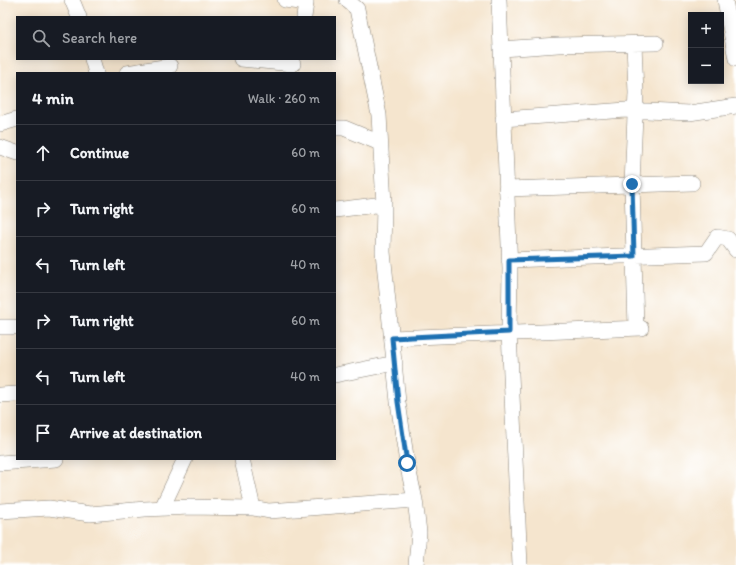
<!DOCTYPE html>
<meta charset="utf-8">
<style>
:root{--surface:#171b24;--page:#242831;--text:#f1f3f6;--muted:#9ea1a6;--line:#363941}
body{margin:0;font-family:Itim,sans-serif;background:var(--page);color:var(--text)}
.controls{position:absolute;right:12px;top:12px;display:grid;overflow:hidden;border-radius:0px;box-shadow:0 2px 10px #0003}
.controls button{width:36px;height:36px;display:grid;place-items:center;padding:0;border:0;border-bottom:1px solid var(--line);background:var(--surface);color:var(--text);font:20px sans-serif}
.stop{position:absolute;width:12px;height:12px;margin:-9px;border:3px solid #1f6fb2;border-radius:50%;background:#fff}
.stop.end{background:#1f6fb2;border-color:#fff;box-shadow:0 1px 4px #0008}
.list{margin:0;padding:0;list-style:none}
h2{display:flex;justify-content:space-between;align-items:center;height:52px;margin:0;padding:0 16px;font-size:17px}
h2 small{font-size:13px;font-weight:400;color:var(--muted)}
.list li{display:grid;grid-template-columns:26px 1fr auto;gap:12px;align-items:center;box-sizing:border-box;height:56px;padding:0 16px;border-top:1px solid var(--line)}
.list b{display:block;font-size:15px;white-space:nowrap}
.list em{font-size:13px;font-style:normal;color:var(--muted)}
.icon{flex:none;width:22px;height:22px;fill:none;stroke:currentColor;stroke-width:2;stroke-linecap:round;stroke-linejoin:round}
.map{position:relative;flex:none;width:736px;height:565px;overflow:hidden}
.search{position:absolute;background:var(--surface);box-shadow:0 2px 10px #0003;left:16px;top:16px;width:320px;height:44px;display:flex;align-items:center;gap:10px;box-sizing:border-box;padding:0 14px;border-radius:0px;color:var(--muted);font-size:15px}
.panel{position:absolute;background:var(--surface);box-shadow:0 2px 10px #0003;left:16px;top:72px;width:320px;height:388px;border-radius:0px}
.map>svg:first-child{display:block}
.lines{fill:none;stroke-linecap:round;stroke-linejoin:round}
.minor-casing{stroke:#888075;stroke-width:16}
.minor{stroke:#fff;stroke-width:15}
.route{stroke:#1f6fb2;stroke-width:5}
</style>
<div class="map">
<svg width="736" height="565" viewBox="0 0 736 565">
<rect width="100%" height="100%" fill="#fff"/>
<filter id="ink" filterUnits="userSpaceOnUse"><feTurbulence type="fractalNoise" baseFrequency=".025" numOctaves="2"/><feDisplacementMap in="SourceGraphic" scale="8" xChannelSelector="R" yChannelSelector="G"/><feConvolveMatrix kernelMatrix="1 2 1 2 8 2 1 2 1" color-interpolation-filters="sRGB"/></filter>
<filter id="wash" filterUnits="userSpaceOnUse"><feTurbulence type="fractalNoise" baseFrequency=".012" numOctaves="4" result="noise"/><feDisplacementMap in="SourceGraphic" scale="16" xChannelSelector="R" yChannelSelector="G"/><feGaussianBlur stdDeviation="0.9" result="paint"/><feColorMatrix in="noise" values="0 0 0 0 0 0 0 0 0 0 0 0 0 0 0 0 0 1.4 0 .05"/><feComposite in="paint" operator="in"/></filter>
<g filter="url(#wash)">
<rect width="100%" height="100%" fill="#f5e5ce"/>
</g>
<g filter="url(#ink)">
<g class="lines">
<defs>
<path id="minor" d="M 72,0 L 79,17
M 285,0 L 306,3 L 304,17
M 347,0 L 357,9 L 379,115 L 384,204 L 383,252 L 398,402 L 407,463 L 415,500 L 419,532 L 416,565
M 499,0 L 510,269 L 509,332 L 520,565
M 725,0 L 736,59
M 634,44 L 636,93 L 632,184 L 636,328
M 501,49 L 558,45 L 656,43
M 92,59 L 96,73
M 241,59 L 293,64
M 127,73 L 170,66
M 503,119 L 626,110 L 689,113 L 736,106
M 0,124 L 17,119
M 335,128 L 344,128 L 380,143
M 0,147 L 17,153
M 506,189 L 692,183
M 335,210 L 384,204
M 509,260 L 706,253 L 717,237 L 728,239 L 736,250
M 0,327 L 14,327
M 392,338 L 641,328
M 335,375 L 395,363
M 0,395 L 17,394
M 242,459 L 253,508
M 0,463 L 56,459
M 162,508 L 185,459
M 0,511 L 49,508 L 90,514 L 145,509 L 190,507 L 253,508 L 269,511 L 415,500"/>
</defs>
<use href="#minor" class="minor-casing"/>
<use href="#minor" class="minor"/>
</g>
</g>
<g class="lines" filter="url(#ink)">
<path class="route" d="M 407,463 L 398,402 L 392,338 L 509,332 L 509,260 L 634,256 L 632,184"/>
</g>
</svg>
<div class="controls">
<button>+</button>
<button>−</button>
</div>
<div class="stop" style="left:407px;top:463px"></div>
<div class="stop end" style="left:632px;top:184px"></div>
<div class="search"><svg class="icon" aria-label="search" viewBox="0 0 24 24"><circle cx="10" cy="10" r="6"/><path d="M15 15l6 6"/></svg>Search here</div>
<section class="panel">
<h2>4 min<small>Walk · 260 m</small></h2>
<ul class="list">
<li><svg class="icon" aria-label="ahead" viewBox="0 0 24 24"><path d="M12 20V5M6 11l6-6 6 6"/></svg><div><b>Continue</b></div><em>60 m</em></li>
<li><svg class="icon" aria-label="right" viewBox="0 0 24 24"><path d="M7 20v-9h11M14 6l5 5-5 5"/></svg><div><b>Turn right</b></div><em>60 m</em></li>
<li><svg class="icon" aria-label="left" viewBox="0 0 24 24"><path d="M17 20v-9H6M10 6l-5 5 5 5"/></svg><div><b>Turn left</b></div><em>40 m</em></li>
<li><svg class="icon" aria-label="right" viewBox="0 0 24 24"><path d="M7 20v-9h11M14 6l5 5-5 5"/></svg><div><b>Turn right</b></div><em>60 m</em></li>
<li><svg class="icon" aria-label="left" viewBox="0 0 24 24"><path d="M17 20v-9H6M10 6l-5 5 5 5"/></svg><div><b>Turn left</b></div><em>40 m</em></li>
<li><svg class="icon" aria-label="arrive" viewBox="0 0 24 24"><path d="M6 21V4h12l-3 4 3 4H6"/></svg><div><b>Arrive at destination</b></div></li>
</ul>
</section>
</div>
